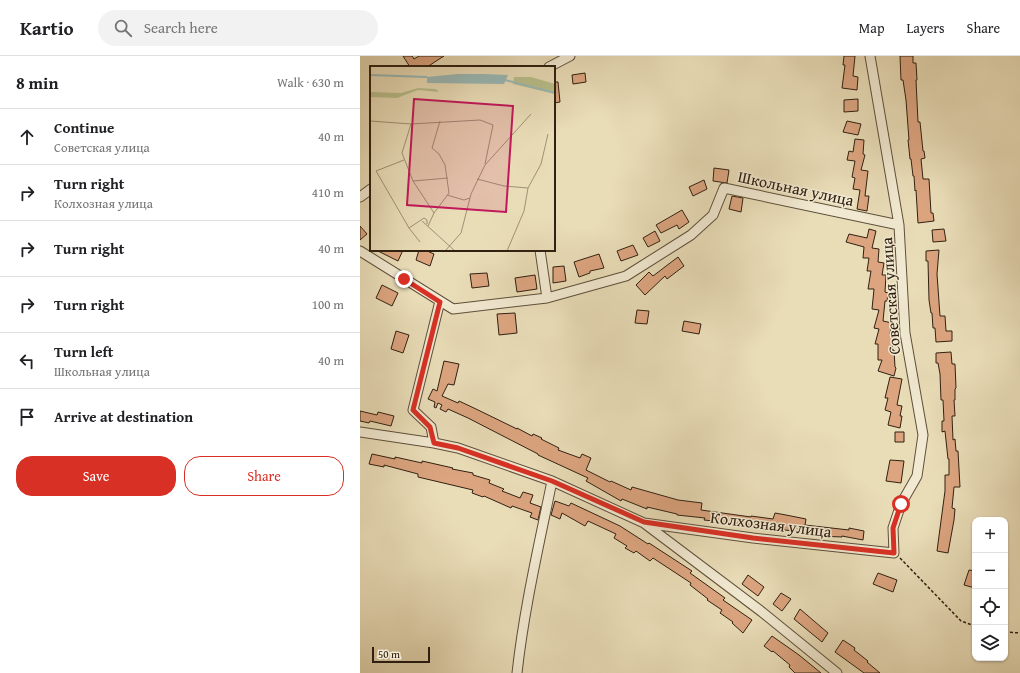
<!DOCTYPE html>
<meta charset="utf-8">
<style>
:root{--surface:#fff;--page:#f2f2f2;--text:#202124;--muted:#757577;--line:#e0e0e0;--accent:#d93025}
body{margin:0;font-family:"Gentium Book Plus",serif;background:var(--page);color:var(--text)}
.controls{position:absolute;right:12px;bottom:12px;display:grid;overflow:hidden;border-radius:8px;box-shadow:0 1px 3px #0004}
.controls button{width:36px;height:36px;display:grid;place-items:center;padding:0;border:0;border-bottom:1px solid var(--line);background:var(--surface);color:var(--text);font:20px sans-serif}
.scale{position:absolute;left:12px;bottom:10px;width:58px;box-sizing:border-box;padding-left:4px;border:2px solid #302011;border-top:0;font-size:11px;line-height:14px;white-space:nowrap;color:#302011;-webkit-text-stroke:3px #f1e9d1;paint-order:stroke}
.stop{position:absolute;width:12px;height:12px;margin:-9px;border:3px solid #d93025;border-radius:50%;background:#fff}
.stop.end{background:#d93025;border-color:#fff;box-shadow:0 1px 4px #0008}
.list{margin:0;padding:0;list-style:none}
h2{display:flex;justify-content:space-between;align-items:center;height:52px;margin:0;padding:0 16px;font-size:17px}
h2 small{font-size:13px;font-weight:400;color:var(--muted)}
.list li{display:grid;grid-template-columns:26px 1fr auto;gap:12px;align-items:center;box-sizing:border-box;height:56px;padding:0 16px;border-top:1px solid var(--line)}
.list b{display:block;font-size:15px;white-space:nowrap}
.list p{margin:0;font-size:13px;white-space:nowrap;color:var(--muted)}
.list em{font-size:13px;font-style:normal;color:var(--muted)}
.actions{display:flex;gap:8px;padding:12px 16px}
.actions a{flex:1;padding:9px 0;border:1px solid var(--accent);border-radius:16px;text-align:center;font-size:14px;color:var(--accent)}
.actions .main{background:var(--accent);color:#fff}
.icon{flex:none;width:22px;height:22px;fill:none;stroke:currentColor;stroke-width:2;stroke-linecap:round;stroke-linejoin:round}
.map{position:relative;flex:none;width:660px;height:617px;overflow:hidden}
header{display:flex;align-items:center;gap:24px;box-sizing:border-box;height:56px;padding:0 20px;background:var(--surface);border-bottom:1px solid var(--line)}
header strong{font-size:19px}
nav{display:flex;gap:22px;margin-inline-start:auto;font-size:14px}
.search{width:280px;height:36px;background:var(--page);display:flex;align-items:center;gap:10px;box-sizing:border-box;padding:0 14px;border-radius:22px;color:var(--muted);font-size:15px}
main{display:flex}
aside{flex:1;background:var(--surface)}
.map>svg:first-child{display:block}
.building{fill:#dca580;stroke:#302011}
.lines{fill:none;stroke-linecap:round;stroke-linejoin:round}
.minor-casing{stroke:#5e4f3b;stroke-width:11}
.path{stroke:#302011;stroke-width:1.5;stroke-dasharray:3 2;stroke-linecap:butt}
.minor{stroke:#f1e9d1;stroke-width:9}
.route{stroke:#d93025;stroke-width:5}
.labels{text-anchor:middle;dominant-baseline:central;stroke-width:3;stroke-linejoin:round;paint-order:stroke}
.street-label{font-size:16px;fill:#302011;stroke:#f1e9d1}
.inset-river{fill:none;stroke:#9abab8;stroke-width:2}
.inset-road{fill:none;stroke:#9f9175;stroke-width:1}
.view{fill:#c2185b;fill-opacity:0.15;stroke:#c2185b;stroke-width:2}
.inset-edge{fill:none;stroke:#302011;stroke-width:2}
</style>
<header>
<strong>Kartio</strong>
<div class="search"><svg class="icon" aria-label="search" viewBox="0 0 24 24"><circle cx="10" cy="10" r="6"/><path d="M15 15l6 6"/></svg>Search here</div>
<nav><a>Map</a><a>Layers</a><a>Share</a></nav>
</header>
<main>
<aside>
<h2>8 min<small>Walk · 630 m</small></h2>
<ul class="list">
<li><svg class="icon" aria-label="ahead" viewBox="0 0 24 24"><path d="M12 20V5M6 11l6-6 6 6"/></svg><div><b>Continue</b><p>Советская улица</p></div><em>40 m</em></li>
<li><svg class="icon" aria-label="right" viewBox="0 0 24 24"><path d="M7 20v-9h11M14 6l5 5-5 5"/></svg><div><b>Turn right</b><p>Колхозная улица</p></div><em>410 m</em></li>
<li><svg class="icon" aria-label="right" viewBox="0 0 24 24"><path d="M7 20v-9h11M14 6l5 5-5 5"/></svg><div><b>Turn right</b></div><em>40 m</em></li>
<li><svg class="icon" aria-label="right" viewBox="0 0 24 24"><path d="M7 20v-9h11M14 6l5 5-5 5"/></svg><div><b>Turn right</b></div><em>100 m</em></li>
<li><svg class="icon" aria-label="left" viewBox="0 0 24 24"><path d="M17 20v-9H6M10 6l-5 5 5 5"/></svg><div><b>Turn left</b><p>Школьная улица</p></div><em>40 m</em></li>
<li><svg class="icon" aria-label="arrive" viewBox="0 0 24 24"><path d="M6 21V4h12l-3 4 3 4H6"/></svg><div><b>Arrive at destination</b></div></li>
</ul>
<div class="actions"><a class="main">Save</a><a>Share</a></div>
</aside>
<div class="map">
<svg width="660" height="617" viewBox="0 0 660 617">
<rect width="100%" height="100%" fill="#e9ddb8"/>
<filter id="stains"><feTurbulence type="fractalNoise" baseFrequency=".005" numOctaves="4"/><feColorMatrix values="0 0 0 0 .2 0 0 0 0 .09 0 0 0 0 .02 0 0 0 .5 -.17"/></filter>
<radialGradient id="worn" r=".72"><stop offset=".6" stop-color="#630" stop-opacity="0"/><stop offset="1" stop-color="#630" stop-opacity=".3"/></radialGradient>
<path class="building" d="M 43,0 L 52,0 L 54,3 L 59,0 L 84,0 L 67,11 L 50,11 Z
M 484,0 L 495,0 L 493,20 L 498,21 L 497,34 L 482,32 L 485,9 L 483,9 Z
M 540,0 L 553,0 L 553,7 L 556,7 L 557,24 L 556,24 L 558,66 L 560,66 L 563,95 L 564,95 L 565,102 L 561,103 L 563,123 L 569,123 L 571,157 L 573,157 L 574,165 L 558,167 L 556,134 L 555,135 L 554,120 L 553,120 L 551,103 L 550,103 L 549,93 L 548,84 L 549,84 L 546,44 L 543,24 L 541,24 Z
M 225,17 L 226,26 L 213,28 L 212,19 Z
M 194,26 L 198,26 L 200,46 L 194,47 Z
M 498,43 L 498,55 L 484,56 L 484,44 Z
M 487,65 L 501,68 L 498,79 L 483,76 Z
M 495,83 L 504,84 L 503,98 L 505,99 L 501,114 L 508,115 L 505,140 L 509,140 L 507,155 L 497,153 L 500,134 L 493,133 L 495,122 L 492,121 L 495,105 L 487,104 L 489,95 L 493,96 Z
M 354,112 L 369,114 L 367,127 L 353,125 Z
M 344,124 L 347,133 L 333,140 L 329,131 Z
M 372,140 L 383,142 L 381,156 L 369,153 Z
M 322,154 L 329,166 L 319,173 L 317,169 L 301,177 L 296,169 Z
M 0,170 L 7,178 L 0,184 Z
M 509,173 L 516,175 L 512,192 L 519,193 L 518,206 L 524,207 L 522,219 L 526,219 L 525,236 L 528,237 L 527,245 L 525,245 L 523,265 L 532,267 L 530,278 L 534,279 L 532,294 L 534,294 L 535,311 L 536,312 L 534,320 L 518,315 L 522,304 L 518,304 L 518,288 L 515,288 L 519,273 L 514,272 L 519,254 L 512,253 L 514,233 L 508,233 L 511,215 L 507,215 L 509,202 L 503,202 L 504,191 L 486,186 L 489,178 L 507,182 Z
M 584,173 L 586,185 L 573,186 L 572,174 Z
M 295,175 L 300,185 L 288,191 L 283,182 Z
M 273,189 L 278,199 L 261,205 L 257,195 Z
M 16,194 L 43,194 L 38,205 Z
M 59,194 L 65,194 L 74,198 L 70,210 L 56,204 Z
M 579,194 L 577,218 L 580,260 L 585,260 L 586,275 L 592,275 L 592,285 L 576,286 L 575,272 L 573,272 L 572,257 L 571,257 L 569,244 L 568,205 L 566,205 L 566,195 Z
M 239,198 L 244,212 L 230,215 L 230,217 L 219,221 L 214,206 Z
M 318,201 L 324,210 L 307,223 L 305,220 L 285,239 L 276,229 L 289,216 L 293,220 Z
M 204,210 L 206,225 L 193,227 L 193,211 Z
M 127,217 L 129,230 L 112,232 L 110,218 Z
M 175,219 L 177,233 L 157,236 L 155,222 Z
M 22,229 L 38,237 L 32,250 L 16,242 Z
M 277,254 L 289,255 L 287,268 L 275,267 Z
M 155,257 L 157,277 L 139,279 L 137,258 Z
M 324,265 L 341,268 L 339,278 L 322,275 Z
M 36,275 L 49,279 L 43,297 L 31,293 Z
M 591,296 L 592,308 L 595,308 L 596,332 L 595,333 L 595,344 L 594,344 L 595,360 L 592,360 L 593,384 L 595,383 L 596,395 L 598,395 L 600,431 L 594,431 L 592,452 L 595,453 L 594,464 L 588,497 L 577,495 L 585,435 L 585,419 L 589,419 L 589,403 L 588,403 L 585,375 L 582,376 L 582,365 L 584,365 L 583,344 L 581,344 L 580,318 L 578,307 L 576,307 L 576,297 Z
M 84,305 L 99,308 L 94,329 L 88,328 L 82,340 L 98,347 L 99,345 L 116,353 L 157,373 L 157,372 L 172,380 L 173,378 L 182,382 L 181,383 L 199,392 L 198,394 L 220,402 L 222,398 L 231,402 L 226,414 L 250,426 L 251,425 L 271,434 L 272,431 L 318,444 L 342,447 L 341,454 L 391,461 L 391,460 L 413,463 L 415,457 L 426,459 L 446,463 L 445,469 L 489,474 L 489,472 L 504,475 L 503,484 L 482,480 L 482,481 L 460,480 L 436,477 L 437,475 L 424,474 L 424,471 L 408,468 L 407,471 L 344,464 L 345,462 L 317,459 L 317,458 L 287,451 L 287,453 L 262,443 L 261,445 L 226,425 L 228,422 L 178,399 L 178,398 L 108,362 L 88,353 L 86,356 L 80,353 L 82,349 L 78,347 L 76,352 L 74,351 L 75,346 L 68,343 L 73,333 L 77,335 Z
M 530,321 L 542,323 L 537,349 L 542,350 L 540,360 L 542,360 L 540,372 L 528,369 L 531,356 L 525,354 L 528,342 L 525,342 Z
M 0,355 L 17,359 L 18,356 L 34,360 L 31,370 L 10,365 L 9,367 L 0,365 Z
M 535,376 L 544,376 L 544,386 L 535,386 Z
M 12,398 L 35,403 L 35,401 L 62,407 L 62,405 L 93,412 L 92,413 L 113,417 L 113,419 L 130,424 L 129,427 L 144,433 L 142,435 L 160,442 L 163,436 L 173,439 L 170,447 L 181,451 L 178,464 L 170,461 L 172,457 L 152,450 L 151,452 L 124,440 L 123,441 L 112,437 L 113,434 L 58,421 L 58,418 L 24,409 L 24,411 L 9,408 Z
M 530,404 L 544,405 L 541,427 L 526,425 Z
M 195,445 L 209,450 L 211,447 L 260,470 L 288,488 L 289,487 L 332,515 L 330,517 L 365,542 L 363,544 L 392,564 L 383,577 L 372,567 L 373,566 L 360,557 L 362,554 L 347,544 L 348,543 L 330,529 L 331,527 L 293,502 L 290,505 L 276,495 L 274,497 L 265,492 L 267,490 L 254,482 L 256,478 L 228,465 L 225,470 L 202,457 L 200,463 L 191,459 Z
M 609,514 L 615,515 L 615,532 L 604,529 Z
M 518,517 L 537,524 L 533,536 L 513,528 Z
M 388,519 L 404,531 L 398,540 L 382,528 Z
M 421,537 L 431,543 L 422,555 L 413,548 Z
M 440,553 L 468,577 L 462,586 L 434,563 Z
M 412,580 L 439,599 L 461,617 L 435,617 L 429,611 L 430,609 L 413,595 L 412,596 L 404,590 Z
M 483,584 L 495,592 L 494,594 L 508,605 L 507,606 L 520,617 L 504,617 L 475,596 Z"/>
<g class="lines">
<defs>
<path id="minor" d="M 189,11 L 210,0
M 0,141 L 11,133
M 180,194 L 187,242
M 0,195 L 93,253 L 187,242 L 266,220 L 331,179 L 353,159 L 364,132 L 539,169
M 0,376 L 74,387 L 98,392 L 192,425 L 284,467 L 402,556 L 477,617
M 74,387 L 71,371 L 53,354 L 80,245
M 284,467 L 393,482 L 534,497 L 533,472 L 541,448 L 557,420 L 563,379 L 545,277 L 539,169 L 510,0
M 157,617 C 164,553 179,489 192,425"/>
</defs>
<use href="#minor" class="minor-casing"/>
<path class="path" d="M 540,502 L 601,565 L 615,570
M 645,576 L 660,577"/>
<use href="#minor" class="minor"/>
</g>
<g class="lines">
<path class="route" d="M 44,223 L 80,246 L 53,354 L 70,371 L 74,387 L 98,392 L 192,425 L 284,466 L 393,482 L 534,497 L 533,472 L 541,448"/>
</g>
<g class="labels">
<g class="street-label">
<text transform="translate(436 132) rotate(12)">Школьная улица</text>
<text transform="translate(530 240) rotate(-94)">Советская улица</text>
<text transform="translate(411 468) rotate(7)">Колхозная улица</text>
</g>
</g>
<g transform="translate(10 10)">
<rect width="185" height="185" fill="#e9ddb8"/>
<path d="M 144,11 L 161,11 L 185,18 L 185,28 L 143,18 ZM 48,22 L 66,23 L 69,26 L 48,24 L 27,32 L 0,31 L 0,26 L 31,27 Z" fill="#b9c08d"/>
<path d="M 88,8 L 114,8 L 138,9 L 134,18 L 57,17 L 57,11 Z" fill="#9abab8"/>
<path class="inset-river" d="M 0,9 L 57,11M 135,14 L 185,27"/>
<path class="inset-road" d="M 0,55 L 41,58 L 110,54 L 123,59 L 115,98M 41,58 L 32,87 L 43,115 L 64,147M 6,105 L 39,162 L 54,152 L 57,154 L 57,158M 6,105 L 34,94M 107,113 L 134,120 L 158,122M 43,115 L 78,112M 77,129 L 94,134 L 100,132M 52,155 L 85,185M 58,160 L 64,147 L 79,127 L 75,99 L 69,88 L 62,82 L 70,55M 39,162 L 50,176M 75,185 L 91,167 L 101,128 L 115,99 L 161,48M 137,185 L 154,145 L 158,122 L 171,98 L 178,68"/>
<path class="view" d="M 44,33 L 143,40 L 136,146 L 37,139 Z"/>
<rect width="185" height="185" class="inset-edge"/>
</g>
<rect width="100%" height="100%" filter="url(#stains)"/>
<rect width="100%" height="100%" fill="url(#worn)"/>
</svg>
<div class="controls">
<button>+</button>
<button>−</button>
<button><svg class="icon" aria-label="locate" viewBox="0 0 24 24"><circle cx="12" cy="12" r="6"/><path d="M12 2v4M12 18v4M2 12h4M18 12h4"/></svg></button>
<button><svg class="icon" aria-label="layers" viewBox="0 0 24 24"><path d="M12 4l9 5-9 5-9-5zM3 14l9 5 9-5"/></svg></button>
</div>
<div class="scale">50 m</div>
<div class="stop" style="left:541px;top:448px"></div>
<div class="stop end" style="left:44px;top:223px"></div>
</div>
</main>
